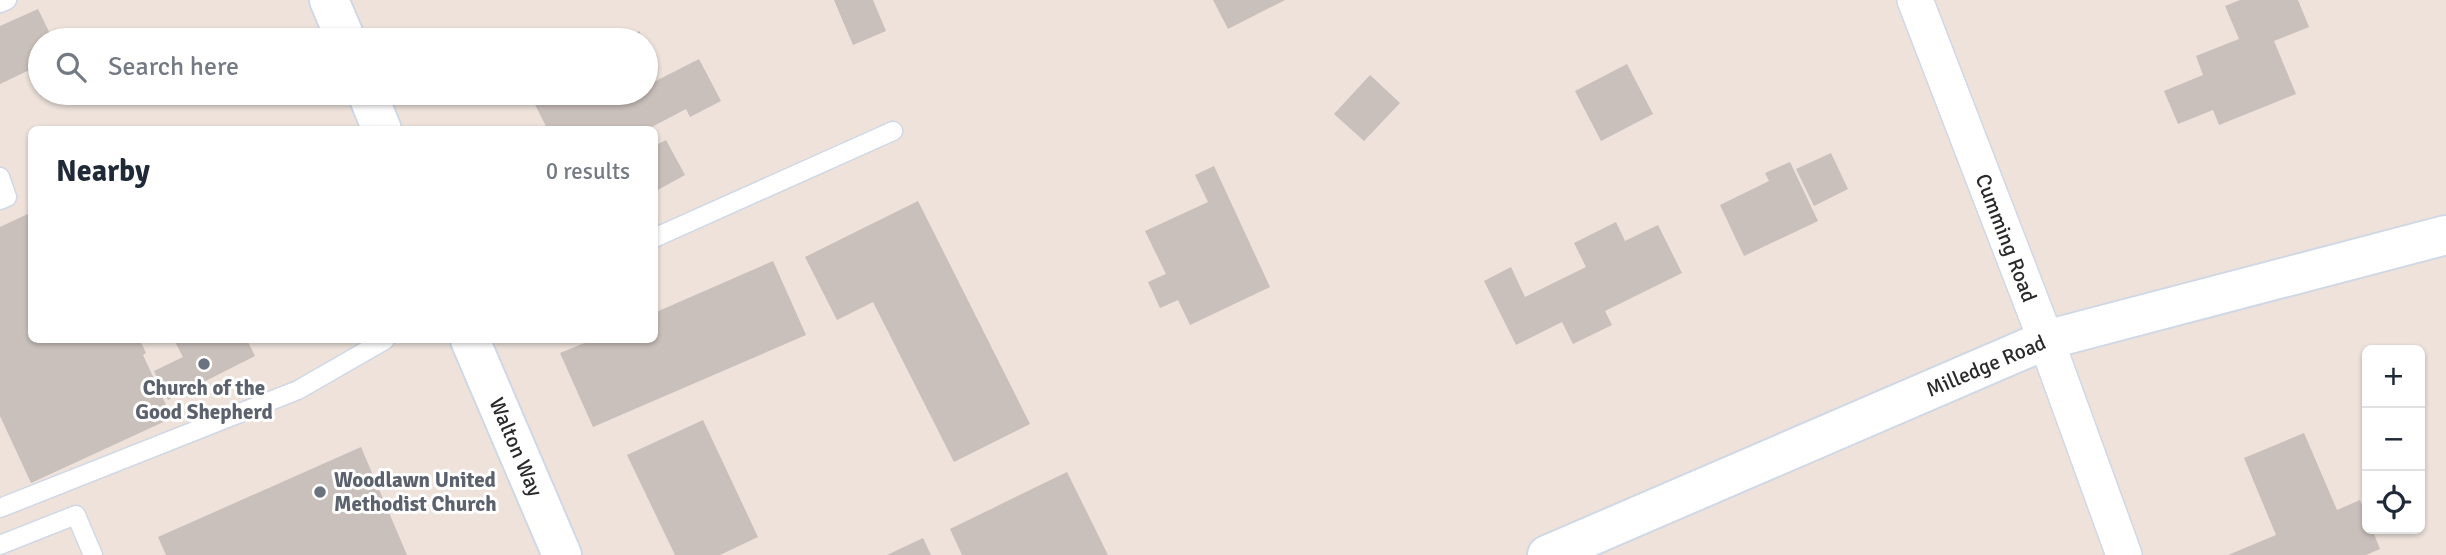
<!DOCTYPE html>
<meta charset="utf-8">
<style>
:root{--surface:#fff;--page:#f6f6f7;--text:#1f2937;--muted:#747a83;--line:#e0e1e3}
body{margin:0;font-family:Signika,sans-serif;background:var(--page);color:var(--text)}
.controls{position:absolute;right:21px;bottom:21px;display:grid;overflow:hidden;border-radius:10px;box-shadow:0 2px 5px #0004}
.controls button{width:63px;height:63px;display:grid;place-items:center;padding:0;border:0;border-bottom:2px solid var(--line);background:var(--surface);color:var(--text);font:35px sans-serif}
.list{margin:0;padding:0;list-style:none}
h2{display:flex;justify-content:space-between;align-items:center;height:91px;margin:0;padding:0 28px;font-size:30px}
h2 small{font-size:23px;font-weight:400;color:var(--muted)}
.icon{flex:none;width:38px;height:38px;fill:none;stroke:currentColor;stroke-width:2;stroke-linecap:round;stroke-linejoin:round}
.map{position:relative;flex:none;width:2446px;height:555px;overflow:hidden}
.search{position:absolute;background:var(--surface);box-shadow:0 2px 5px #0004;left:28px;top:28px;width:630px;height:77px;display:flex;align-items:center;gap:18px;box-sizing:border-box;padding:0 24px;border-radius:38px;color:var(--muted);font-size:26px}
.panel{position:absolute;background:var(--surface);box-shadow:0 2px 5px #0004;left:28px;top:126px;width:630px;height:217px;border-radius:10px}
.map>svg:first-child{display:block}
.building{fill:#c9bfbb}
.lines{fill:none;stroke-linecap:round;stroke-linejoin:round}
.service-casing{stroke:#d0d8e5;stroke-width:21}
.minor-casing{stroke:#d0d8e5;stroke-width:38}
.tertiary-casing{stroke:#d0d8e5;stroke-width:42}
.secondary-casing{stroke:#d0d8e5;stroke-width:42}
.service{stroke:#fff;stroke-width:18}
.minor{stroke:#fff;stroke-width:35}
.tertiary{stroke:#fff;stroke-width:38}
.secondary{stroke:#fff;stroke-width:38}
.worship-dot{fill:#6b7280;stroke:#fff;stroke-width:2.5}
.labels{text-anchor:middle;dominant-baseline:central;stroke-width:6;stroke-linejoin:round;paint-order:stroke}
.street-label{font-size:21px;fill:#2a2a2a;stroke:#fff}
.worship-label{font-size:21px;font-weight:bold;fill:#5b616d;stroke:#fff}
</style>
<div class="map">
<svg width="2446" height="555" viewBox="0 0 2446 555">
<rect width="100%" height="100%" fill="#eee2db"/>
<path class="building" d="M 834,0 L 873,0 L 886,31 L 853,45 Z
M 1213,0 L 1285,0 L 1228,29 Z
M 2240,0 L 2298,0 L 2309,27 L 2274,41 L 2296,94 L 2219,125 L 2213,110 L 2178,124 L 2164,91 L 2203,75 L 2196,56 L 2239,39 L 2225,6 Z
M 38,9 L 53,40 L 40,40 L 40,65 L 0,84 L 0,26 Z
M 639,31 L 644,40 L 621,40 Z
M 646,44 L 656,65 L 646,71 Z
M 699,59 L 721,101 L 690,117 L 686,109 L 646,130 L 548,130 L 529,93 L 646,93 L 646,86 Z
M 1627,64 L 1653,114 L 1601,141 L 1575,91 Z
M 1370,75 L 1400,103 L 1364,141 L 1334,114 Z
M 666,140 L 685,175 L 654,192 L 654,146 Z
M 1831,153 L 1848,189 L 1814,206 L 1796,169 Z
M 1790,162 L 1818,221 L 1744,256 L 1720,205 L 1769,181 L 1765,173 Z
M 1214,166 L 1270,287 L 1190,325 L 1178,300 L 1160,308 L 1148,282 L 1166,274 L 1145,231 L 1208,202 L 1195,175 Z
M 918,201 L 1030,424 L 954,462 L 873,302 L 837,320 L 805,257 Z
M 32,212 L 32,340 L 140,340 L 146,353 L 143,355 L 172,418 L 31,483 L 0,416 L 0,227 Z
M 1616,222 L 1625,241 L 1658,225 L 1682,273 L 1605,311 L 1612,325 L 1573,344 L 1562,322 L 1516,345 L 1484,281 L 1511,267 L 1525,297 L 1586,267 L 1574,243 Z
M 773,261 L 806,335 L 593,427 L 560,353 L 592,340 L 654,340 L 654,313 Z
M 174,340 L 247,340 L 255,356 L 168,400 L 154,371 L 183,357 Z
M 703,420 L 758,537 L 720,555 L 675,555 L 627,455 Z
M 2304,433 L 2337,510 L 2360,500 L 2367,518 L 2367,529 L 2372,529 L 2380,549 L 2366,555 L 2228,555 L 2276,535 L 2244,458 Z
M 361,447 L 407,555 L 166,555 L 158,537 Z
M 1067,472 L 1108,555 L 962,555 L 950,529 Z
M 923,538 L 931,555 L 887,555 Z"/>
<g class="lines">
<defs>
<path id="service" d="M 0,3 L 7,0
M 0,177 L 7,197 L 0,200
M 654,238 L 893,131
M 0,508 L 298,390 L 385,340
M 0,545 L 76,515 L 93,555"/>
<path id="minor" d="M 1915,0 L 2046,340 L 2124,555"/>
<path id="tertiary" d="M 1547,555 L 2046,340 L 2446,235"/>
<path id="secondary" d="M 329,0 L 346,40
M 367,93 L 382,130
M 470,340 L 562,555"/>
</defs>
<use href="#service" class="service-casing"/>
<use href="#minor" class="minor-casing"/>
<use href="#tertiary" class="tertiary-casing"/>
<use href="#secondary" class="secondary-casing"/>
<use href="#service" class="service"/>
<use href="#minor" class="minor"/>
<use href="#tertiary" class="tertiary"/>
<use href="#secondary" class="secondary"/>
</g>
<g class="worship-dot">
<circle cx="204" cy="364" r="7"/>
<circle cx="320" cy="492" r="7"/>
</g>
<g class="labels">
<g class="street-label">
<text transform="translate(2006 238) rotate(69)">Cumming Road</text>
<text transform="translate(1986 366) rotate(-23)">Milledge Road</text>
<text transform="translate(516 447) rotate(67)">Walton Way</text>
</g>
<g class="worship-label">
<text x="204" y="388">Church of the<tspan x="204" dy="24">Good Shepherd</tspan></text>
<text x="334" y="480" text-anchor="start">Woodlawn United<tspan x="334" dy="24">Methodist Church</tspan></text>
</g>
</g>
</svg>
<div class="controls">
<button>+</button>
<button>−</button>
<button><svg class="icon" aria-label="locate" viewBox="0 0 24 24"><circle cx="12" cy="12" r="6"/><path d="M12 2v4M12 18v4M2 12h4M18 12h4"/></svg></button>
</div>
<div class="search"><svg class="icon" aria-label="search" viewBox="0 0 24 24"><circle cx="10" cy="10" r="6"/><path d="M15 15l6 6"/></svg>Search here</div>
<section class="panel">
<h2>Nearby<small>0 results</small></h2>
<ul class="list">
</ul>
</section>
</div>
